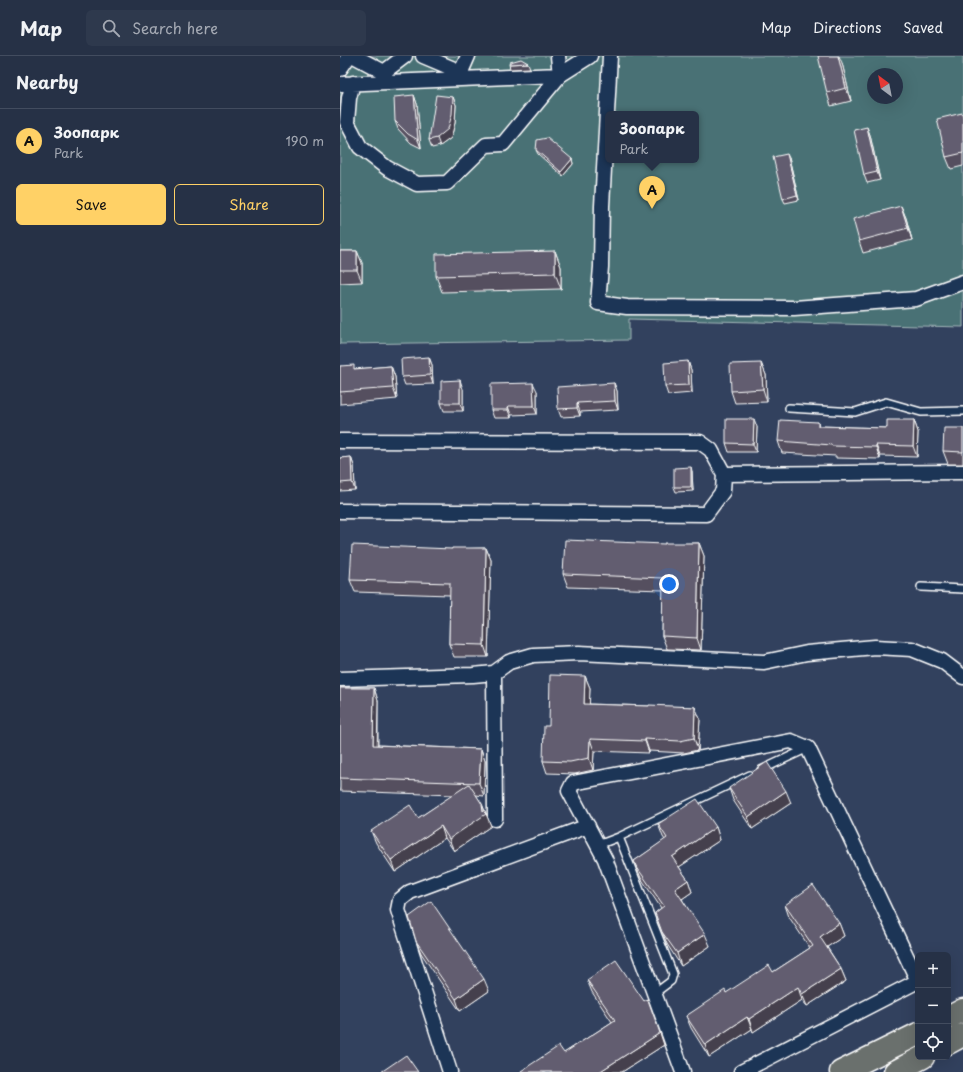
<!DOCTYPE html>
<meta charset="utf-8">
<style>
:root{--surface:#263146;--page:#2e394d;--text:#f1f3f6;--muted:#a4a9b3;--line:#424c5f;--accent:#ffd166}
body{margin:0;font-family:"Playpen Sans",sans-serif;background:var(--page);color:var(--text)}
.controls{position:absolute;right:12px;bottom:12px;display:grid;overflow:hidden;border-radius:6px;box-shadow:0 4px 16px #0002}
.controls button{width:36px;height:36px;display:grid;place-items:center;padding:0;border:0;border-bottom:1px solid var(--line);background:var(--surface);color:var(--text);font:20px sans-serif}
.compass{position:absolute;left:527px;top:12px;width:36px;height:36px;border-radius:50%;background:var(--surface);box-shadow:0 4px 16px #0002;rotate:328deg}
.you{position:absolute;left:329px;top:528px;width:14px;height:14px;margin:-10px;border:3px solid #fff;border-radius:50%;background:#1a73e8;box-shadow:0 0 0 6px #1a73e833}
.badge{display:grid;place-items:center;width:26px;height:26px;border-radius:50%;background:var(--accent);color:#111;font-size:13px;font-weight:700}
.pin{position:absolute;translate:-50% -33px;filter:drop-shadow(0 1px 2px #0008)}
.pin::after{content:'';position:absolute;top:21px;width:14px;height:12px;background:inherit;clip-path:polygon(0 0,100% 0,50% 100%)}
.popup{position:absolute;left:265px;top:55px;width:94px;height:52px;box-sizing:border-box;display:grid;place-content:center;border-radius:6px;background:var(--surface);filter:drop-shadow(0 1px 3px #0005);font-size:13px;white-space:nowrap;color:var(--muted)}
.popup b{font-size:15px;color:var(--text)}
.popup::after{content:'';position:absolute;left:50%;top:100%;margin-left:-8px;border:8px solid transparent;border-top-color:var(--surface)}
.list{margin:0;padding:0;list-style:none}
h2{display:flex;justify-content:space-between;align-items:center;height:52px;margin:0;padding:0 16px;font-size:17px}
h2 small{font-size:13px;font-weight:400;color:var(--muted)}
.list li{display:grid;grid-template-columns:26px 1fr auto;gap:12px;align-items:center;box-sizing:border-box;height:64px;padding:0 16px;border-top:1px solid var(--line)}
.list b{display:block;font-size:15px;white-space:nowrap}
.list p{margin:0;font-size:13px;white-space:nowrap;color:var(--muted)}
.list em{font-size:13px;font-style:normal;color:var(--muted)}
.actions{display:flex;gap:8px;padding:12px 16px}
.actions a{flex:1;padding:9px 0;border:1px solid var(--accent);border-radius:6px;text-align:center;font-size:14px;color:var(--accent)}
.actions .main{background:var(--accent);color:#111}
.icon{flex:none;width:22px;height:22px;fill:none;stroke:currentColor;stroke-width:2;stroke-linecap:round;stroke-linejoin:round}
.map{position:relative;flex:none;width:623px;height:1016px;overflow:hidden}
header{display:flex;align-items:center;gap:24px;box-sizing:border-box;height:56px;padding:0 20px;background:var(--surface);border-bottom:1px solid var(--line)}
header strong{font-size:19px}
nav{display:flex;gap:22px;margin-inline-start:auto;font-size:14px}
.search{width:280px;height:36px;background:var(--page);display:flex;align-items:center;gap:10px;box-sizing:border-box;padding:0 14px;border-radius:6px;color:var(--muted);font-size:15px}
main{display:flex}
aside{flex:1;background:var(--surface)}
.map>svg:first-child{display:block}
.green{fill:#497175;stroke:#a4b8ba;fill-rule:evenodd}
.lines{fill:none;stroke-linecap:round;stroke-linejoin:round}
.service-casing{stroke:#fff;stroke-width:10}
.minor-casing{stroke:#fff;stroke-width:17}
.primary-casing{stroke:#fff;stroke-width:25}
.service{stroke:#1d3557;stroke-width:7}
.minor{stroke:#1d3557;stroke-width:14}
.primary{stroke:#6b706d;stroke-width:22}
.wall{fill:#54505f;stroke:#fff}
.shaded-wall{fill:#45414e;stroke:#fff}
.building{fill:#625d6f;stroke:#fff}
</style>
<header>
<strong>Map</strong>
<div class="search"><svg class="icon" aria-label="search" viewBox="0 0 24 24"><circle cx="10" cy="10" r="6"/><path d="M15 15l6 6"/></svg>Search here</div>
<nav><a>Map</a><a>Directions</a><a>Saved</a></nav>
</header>
<main>
<aside>
<h2>Nearby<small></small></h2>
<ul class="list">
<li><span class="badge">A</span><div><b>Зоопарк</b><p>Park</p></div><em>190 m</em></li>
</ul>
<div class="actions"><a class="main">Save</a><a>Share</a></div>
</aside>
<div class="map">
<svg width="623" height="1016" viewBox="0 0 623 1016">
<rect width="100%" height="100%" fill="#32415e"/>
<filter id="ink" filterUnits="userSpaceOnUse"><feTurbulence type="fractalNoise" baseFrequency=".025" numOctaves="2"/><feDisplacementMap in="SourceGraphic" scale="8" xChannelSelector="R" yChannelSelector="G"/><feConvolveMatrix kernelMatrix="1 2 1 2 8 2 1 2 1" color-interpolation-filters="sRGB"/></filter>
<g filter="url(#ink)">
<path class="green" d="M 0,0 L 623,0 L 623,271 L 289,263 L 289,284 L 0,288 ZM 533,18 L 557,18 L 557,42 L 533,42 ZM 268,58 L 356,58 L 356,104 L 268,104 Z"/>
<g class="lines">
<defs>
<path id="service" d="M 449,352 L 515,356 L 546,346 L 581,356 L 623,355
M 581,531 L 623,533
M 421,714 L 468,692
M 279,781 L 333,918 L 331,925 L 315,937
M 258,789 L 279,781 L 410,719"/>
<path id="minor" d="M 14,0 L 44,16 L 65,0
M 83,0 L 121,16 L 128,0
M 218,0 L 220,19
M 270,0 L 262,150 L 261,211 L 258,247 L 287,251 L 454,252 L 576,243 L 623,226
M 0,13 L 9,0
M 13,27 L 9,42 L 7,66 L 20,91 L 47,112 L 77,128 L 107,127 L 146,89 L 163,88 L 220,19 L 250,0
M 0,28 L 220,19
M 0,385 L 360,386 L 371,394 L 384,418 L 383,435 L 366,458 L 0,455
M 384,418 L 623,416
M 154,617 L 155,763
M 0,623 L 133,619 L 154,617 L 169,606 L 193,599 L 239,597 L 424,606 L 467,597 L 535,591 L 572,593 L 602,605 L 623,621
M 110,1016 L 58,854 L 60,844 L 70,836 L 248,770
M 343,1016 L 265,803 L 229,735 L 233,727 L 451,685 L 468,692 L 578,925 L 401,1016"/>
<path id="primary" d="M 608,962 L 623,954
M 608,987 L 623,979
M 501,1016 L 578,978
M 555,1016 L 583,1001"/>
</defs>
<use href="#service" class="service-casing"/>
<use href="#minor" class="minor-casing"/>
<use href="#primary" class="primary-casing"/>
<use href="#service" class="service"/>
<use href="#minor" class="minor"/>
<use href="#primary" class="primary"/>
</g>
<path class="wall" d="M 188,7 L 190,12 L 170,13 L 169,8 Z
M 502,7 L 511,45 L 491,50 L 487,37 Z
M 74,39 L 77,48 L 81,92 L 71,87 L 58,73 L 55,65 Z
M 113,41 L 116,49 L 115,67 L 111,82 L 100,90 L 92,92 L 89,84 Z
M 623,59 L 623,110 L 611,113 L 606,101 Z
M 527,71 L 530,79 L 540,124 L 527,127 L 524,119 Z
M 196,94 L 232,103 L 233,108 L 223,120 L 198,98 Z
M 449,102 L 459,144 L 445,147 L 443,143 Z
M 561,150 L 566,162 L 572,184 L 523,197 L 519,185 Z
M 0,195 L 17,195 L 22,207 L 22,226 L 0,227 Z
M 215,195 L 221,211 L 221,233 L 102,236 L 96,220 Z
M 89,301 L 92,309 L 93,328 L 65,329 L 62,321 Z
M 348,305 L 351,314 L 352,337 L 328,339 L 325,330 Z
M 421,307 L 426,319 L 427,346 L 395,347 L 391,335 Z
M 0,310 L 15,313 L 51,310 L 55,321 L 57,343 L 0,348 Z
M 274,327 L 277,335 L 278,354 L 240,356 L 240,360 L 221,361 L 218,353 Z
M 123,333 L 123,355 L 104,355 L 101,347 Z
M 197,335 L 197,358 L 171,359 L 171,362 L 154,362 L 151,354 Z
M 574,364 L 578,376 L 577,401 L 540,400 L 540,403 L 496,402 L 496,400 L 442,397 L 438,385 L 478,366 L 479,370 L 547,372 Z
M 417,371 L 416,396 L 389,396 L 386,387 Z
M 623,372 L 623,408 L 608,408 L 603,395 Z
M 11,401 L 14,410 L 15,434 L 0,435 L 0,402 Z
M 352,415 L 353,435 L 336,436 L 334,431 Z
M 359,487 L 364,500 L 361,594 L 327,593 L 322,580 L 323,534 L 228,531 L 223,518 L 325,488 Z
M 146,492 L 151,504 L 148,601 L 114,601 L 109,588 L 110,539 L 15,536 L 10,524 L 112,493 Z
M 245,620 L 250,632 L 249,648 L 309,650 L 355,651 L 360,663 L 358,694 L 344,697 L 309,695 L 309,697 L 254,695 L 253,714 L 235,718 L 207,717 L 203,705 L 209,670 Z
M 0,632 L 34,632 L 38,645 L 38,689 L 141,693 L 145,705 L 144,740 L 136,739 L 142,748 L 151,770 L 114,795 L 105,782 L 55,816 L 36,787 L 31,775 L 78,762 L 113,739 L 0,735 Z
M 389,732 L 451,747 L 412,773 L 393,744 Z
M 318,768 L 376,771 L 380,784 L 339,811 L 348,824 L 352,836 L 342,843 L 370,890 L 341,910 L 327,888 L 315,857 L 321,852 L 301,822 L 294,805 L 325,784 L 323,781 Z
M 445,849 L 499,867 L 504,880 L 487,891 L 501,913 L 506,925 L 467,950 L 462,944 L 413,976 L 412,973 L 369,1001 L 351,972 L 346,960 L 386,937 L 433,916 L 470,892 L 449,861 Z
M 76,885 L 149,935 L 120,955 L 81,897 Z
M 247,924 L 324,989 L 282,1016 L 181,1016 L 224,997 L 272,966 L 252,936 Z"/>
<path class="shaded-wall" d="M 498,0 L 499,0 L 502,7 L 511,45 L 506,32 Z
M 74,39 L 77,48 L 81,92 L 78,84 Z
M 113,41 L 116,49 L 115,67 L 111,82 L 100,90 L 97,82 Z
M 527,71 L 530,79 L 540,124 L 537,116 Z
M 447,98 L 449,102 L 459,144 L 457,139 Z
M 232,103 L 233,108 L 223,120 L 221,116 Z
M 561,150 L 566,162 L 572,184 L 568,172 Z
M 17,195 L 22,207 L 22,226 L 17,214 Z
M 215,195 L 221,211 L 221,233 L 215,217 Z
M 89,301 L 92,309 L 93,328 L 90,319 Z
M 348,305 L 351,314 L 352,337 L 349,329 Z
M 421,307 L 426,319 L 427,346 L 423,333 Z
M 51,310 L 55,321 L 57,343 L 53,332 Z
M 120,324 L 123,333 L 123,355 L 120,347 Z
M 193,327 L 197,335 L 197,358 L 194,350 Z
M 274,327 L 277,335 L 278,354 L 275,345 Z
M 237,347 L 240,356 L 240,360 L 237,352 Z
M 168,350 L 171,359 L 171,362 L 168,354 Z
M 414,363 L 417,371 L 416,396 L 413,388 Z
M 574,364 L 578,376 L 577,401 L 573,390 Z
M 536,389 L 540,400 L 540,403 L 536,391 Z
M 11,401 L 14,410 L 15,434 L 12,426 Z
M 351,411 L 352,415 L 353,435 L 351,431 Z
M 359,487 L 364,500 L 361,594 L 357,582 Z
M 146,492 L 151,504 L 148,601 L 144,589 Z
M 245,620 L 250,632 L 249,660 L 244,648 Z
M 34,632 L 38,645 L 37,701 L 33,689 Z
M 355,651 L 360,663 L 358,694 L 354,682 Z
M 250,683 L 254,695 L 253,714 L 249,702 Z
M 305,683 L 309,695 L 309,697 L 305,685 Z
M 141,693 L 145,705 L 144,740 L 139,727 Z
M 446,735 L 451,747 L 412,773 L 408,761 Z
M 142,748 L 151,770 L 114,795 L 109,783 L 143,755 Z
M 101,770 L 105,782 L 55,816 L 51,804 Z
M 376,771 L 380,784 L 336,813 L 332,801 Z
M 348,824 L 352,836 L 339,845 L 335,833 Z
M 499,867 L 504,880 L 484,893 L 480,881 Z
M 365,878 L 370,890 L 341,910 L 337,897 Z
M 501,913 L 506,925 L 467,950 L 462,938 Z
M 144,923 L 149,935 L 120,955 L 116,943 Z
M 458,931 L 462,944 L 413,976 L 409,963 Z
M 407,961 L 412,973 L 369,1001 L 365,989 Z
M 320,977 L 324,989 L 282,1016 L 259,1016 Z"/>
<path class="building" d="M 478,0 L 498,0 L 506,32 L 487,37 Z
M 181,3 L 188,7 L 169,8 L 170,6 Z
M 74,39 L 78,84 L 68,78 L 55,65 L 54,41 Z
M 96,39 L 113,41 L 112,58 L 108,73 L 97,82 L 89,84 Z
M 622,57 L 623,61 L 623,97 L 606,101 L 597,63 Z
M 527,71 L 537,116 L 524,119 L 514,74 Z
M 207,82 L 232,103 L 221,116 L 196,94 L 197,84 Z
M 447,98 L 457,139 L 443,143 L 433,101 Z
M 561,150 L 568,172 L 519,185 L 513,163 Z
M 0,195 L 17,195 L 17,214 L 0,214 Z
M 215,195 L 215,217 L 96,220 L 96,198 Z
M 89,301 L 90,319 L 62,321 L 61,303 Z
M 348,305 L 349,329 L 325,330 L 324,307 Z
M 421,307 L 423,333 L 391,335 L 390,308 Z
M 14,309 L 14,313 L 51,310 L 53,332 L 0,336 L 0,310 Z
M 120,324 L 120,347 L 101,347 L 101,325 Z
M 193,327 L 194,350 L 168,350 L 168,354 L 151,354 L 151,328 Z
M 274,327 L 275,345 L 237,347 L 237,352 L 218,353 L 217,331 Z
M 386,363 L 414,363 L 413,388 L 386,387 Z
M 440,364 L 478,366 L 478,370 L 547,372 L 547,364 L 574,364 L 573,390 L 536,389 L 536,391 L 492,390 L 492,389 L 438,385 Z
M 604,372 L 623,372 L 623,396 L 603,395 Z
M 11,401 L 12,426 L 0,427 L 0,402 Z
M 351,411 L 351,431 L 334,431 L 334,412 Z
M 225,484 L 325,488 L 325,487 L 359,487 L 357,582 L 322,580 L 323,522 L 223,518 Z
M 12,489 L 112,493 L 112,492 L 146,492 L 144,589 L 109,588 L 110,527 L 10,524 Z
M 210,619 L 245,620 L 244,648 L 309,650 L 309,649 L 355,651 L 354,682 L 340,685 L 305,683 L 305,685 L 250,683 L 249,702 L 230,706 L 203,705 L 204,670 L 209,670 Z
M 0,632 L 34,632 L 33,689 L 141,693 L 139,727 L 0,722 Z
M 427,706 L 446,735 L 408,761 L 389,732 Z
M 129,728 L 142,748 L 143,755 L 146,758 L 109,783 L 101,770 L 51,804 L 31,775 L 70,749 L 78,762 Z
M 357,743 L 376,771 L 332,801 L 348,824 L 335,833 L 365,878 L 337,897 L 322,876 L 315,857 L 324,850 L 296,810 L 294,805 L 327,782 L 318,768 Z
M 473,829 L 499,867 L 480,881 L 501,913 L 462,938 L 458,931 L 409,963 L 407,961 L 365,989 L 346,960 L 385,934 L 386,937 L 429,909 L 433,916 L 473,890 L 445,849 Z
M 91,845 L 144,923 L 116,943 L 76,885 L 69,861 Z
M 276,904 L 304,945 L 307,943 L 308,944 L 320,977 L 259,1016 L 181,1016 L 181,1015 L 219,990 L 224,997 L 275,964 L 247,924 Z
M 66,999 L 78,1016 L 41,1016 Z"/>
</g>
</svg>
<div class="controls">
<button>+</button>
<button>−</button>
<button><svg class="icon" aria-label="locate" viewBox="0 0 24 24"><circle cx="12" cy="12" r="6"/><path d="M12 2v4M12 18v4M2 12h4M18 12h4"/></svg></button>
</div>
<svg class="compass" viewBox="-18 -18 36 36"><path d="M0-13l5 13h-10z" fill="#e53935"/><path d="M0 13l5-13h-10z" fill="#a4a9b3"/></svg>
<div class="you"></div>
<div class="pin badge" style="left:312px;top:153px">A</div>
<div class="popup"><b>Зоопарк</b>Park</div>
</div>
</main>
